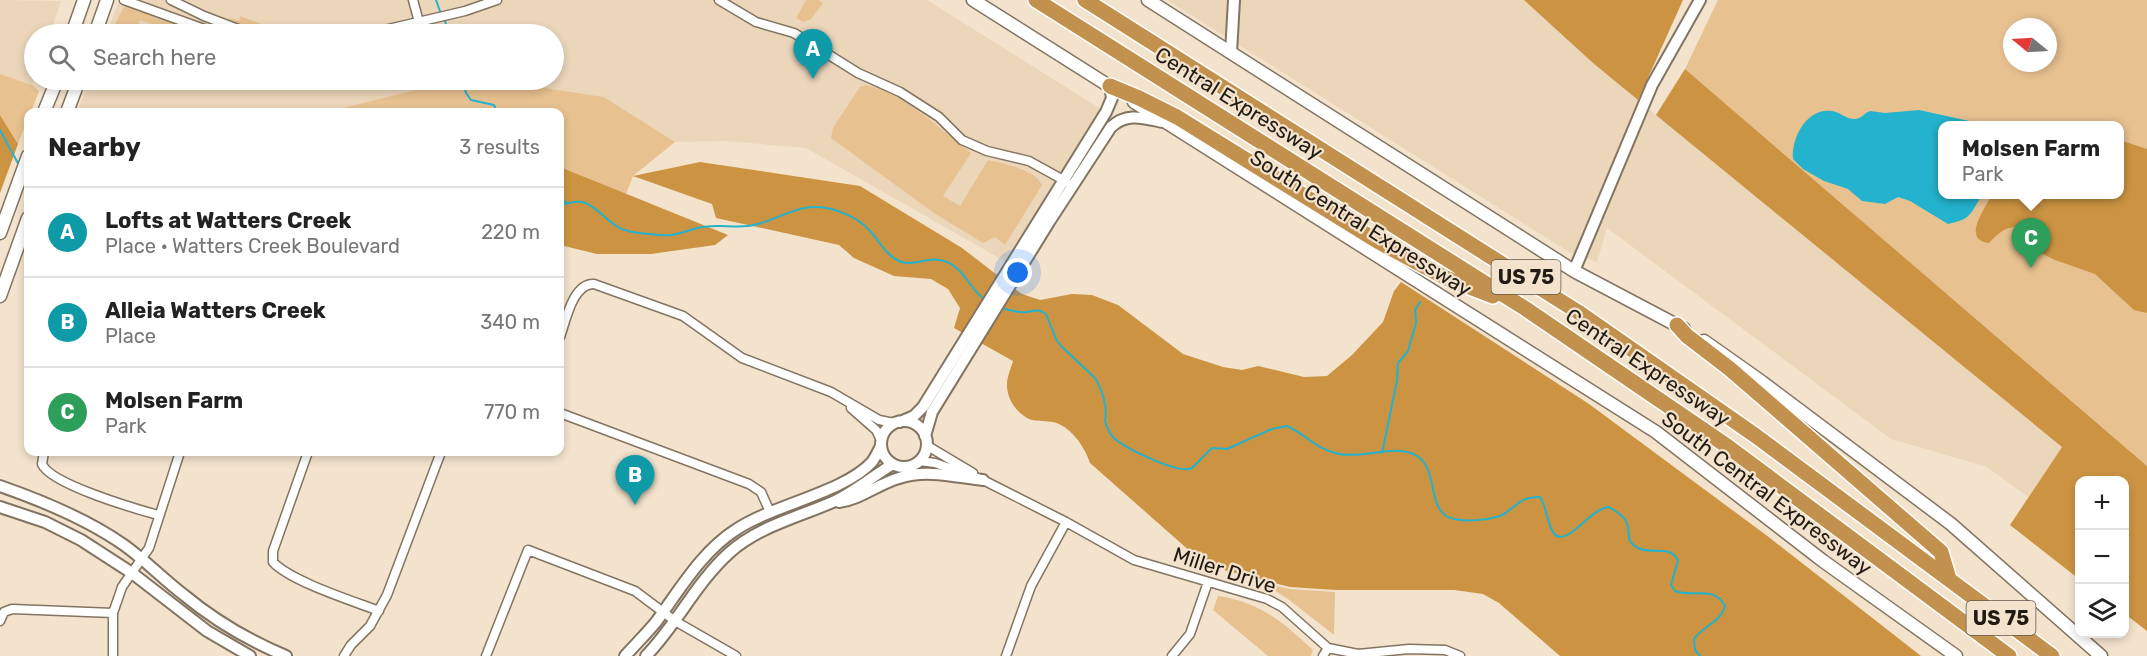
<!DOCTYPE html>
<meta charset="utf-8">
<style>
:root{--surface:#fff;--page:#f6f6f6;--text:#222;--muted:#767676;--line:#e0e0e0;--accent:#165f6e}
body{margin:0;font-family:Rubik,sans-serif;background:var(--page);color:var(--text)}
.controls{position:absolute;right:18px;bottom:18px;display:grid;overflow:hidden;border-radius:12px;box-shadow:0 3px 9px #0003}
.controls button{width:54px;height:54px;display:grid;place-items:center;padding:0;border:0;border-bottom:2px solid var(--line);background:var(--surface);color:var(--text);font:30px sans-serif}
.compass{position:absolute;left:2003px;top:18px;width:54px;height:54px;border-radius:50%;background:var(--surface);box-shadow:0 3px 9px #0003;rotate:288deg}
.you{position:absolute;left:1018px;top:273px;width:21px;height:21px;margin:-15px;border:4px solid #fff;border-radius:50%;background:#1a73e8;box-shadow:0 0 0 9px #1a73e833}
.badge{display:grid;place-items:center;width:39px;height:39px;border-radius:50%;background:var(--accent);color:#fff;font-size:20px;font-weight:700}
.pin{position:absolute;translate:-50% -50px;filter:drop-shadow(0 2px 3px #0008)}
.pin::after{content:'';position:absolute;top:32px;width:21px;height:18px;background:inherit;clip-path:polygon(0 0,100% 0,50% 100%)}
.popup{position:absolute;left:1938px;top:121px;width:186px;height:78px;box-sizing:border-box;display:grid;place-content:center;border-radius:12px;background:var(--surface);filter:drop-shadow(0 2px 4px #0005);font-size:20px;white-space:nowrap;color:var(--muted)}
.popup b{font-size:22px;color:var(--text)}
.popup::after{content:'';position:absolute;left:50%;top:100%;margin-left:-12px;border:12px solid transparent;border-top-color:var(--surface)}
.list{margin:0;padding:0;list-style:none}
h2{display:flex;justify-content:space-between;align-items:center;height:78px;margin:0;padding:0 24px;font-size:26px}
h2 small{font-size:20px;font-weight:400;color:var(--muted)}
.list li{display:grid;grid-template-columns:39px 1fr auto;gap:18px;align-items:center;box-sizing:border-box;height:90px;padding:0 24px;border-top:2px solid var(--line)}
.list b{display:block;font-size:22px;white-space:nowrap}
.list p{margin:0;font-size:20px;white-space:nowrap;color:var(--muted)}
.list em{font-size:20px;font-style:normal;color:var(--muted)}
.icon{flex:none;width:33px;height:33px;fill:none;stroke:currentColor;stroke-width:2;stroke-linecap:round;stroke-linejoin:round}
.map{position:relative;flex:none;width:2147px;height:656px;overflow:hidden}
.search{position:absolute;background:var(--surface);box-shadow:0 3px 9px #0003;left:24px;top:24px;width:540px;height:66px;display:flex;align-items:center;gap:15px;box-sizing:border-box;padding:0 21px;border-radius:33px;color:var(--muted);font-size:22px}
.panel{position:absolute;background:var(--surface);box-shadow:0 3px 9px #0003;left:24px;top:108px;width:540px;height:348px;border-radius:12px}
.map>svg:first-child{display:block}
.built{fill:#ebd6ba}
.green{fill:#e7c190;fill-rule:evenodd}
.forest{fill:#cc9442}
.water{fill:#23b3ce}
.lines{fill:none;stroke-linecap:round;stroke-linejoin:round}
.stream{stroke:#23b3ce;stroke-width:2}
.minor-casing{stroke:#827461;stroke-width:11}
.tertiary-casing{stroke:#827461;stroke-width:14}
.secondary-casing{stroke:#827461;stroke-width:15}
.motorway-casing{stroke:#fff;stroke-width:18}
.minor{stroke:#fff;stroke-width:8}
.tertiary{stroke:#fff;stroke-width:10}
.secondary{stroke:#fff;stroke-width:12}
.motorway{stroke:#c2914d;stroke-width:15}
.labels{text-anchor:middle;dominant-baseline:central;stroke-width:4.5;stroke-linejoin:round;paint-order:stroke}
.shield{fill:#f3e3cd;stroke:#60574b;stroke-width:1.5}
.shield-label{font-size:20px;font-weight:bold;fill:#211b13}
.street-label{font-size:21px;fill:#211b13;stroke:#f3e3cd}
</style>
<div class="map">
<svg width="2147" height="656" viewBox="0 0 2147 656">
<rect width="100%" height="100%" fill="#f3e3cd"/>
<path class="built" d="M 0,0 L 61,1 L 50,34 L 34,34 L 34,78 L 32,85 L 0,74 Z
M 119,0 L 927,0 L 1104,111 L 1008,263 L 806,148 L 725,141 L 675,142 L 604,97 L 545,88 L 540,80 L 554,80 L 554,34 L 107,34 Z
M 1167,0 L 1525,0 L 1628,92 L 1656,115 L 1685,69 L 2147,466 L 2124,480 L 2062,447 L 2028,497 L 1987,467 L 1891,439 L 1607,228 L 1597,262 L 1569,252 Z
M 90,80 L 455,80 L 327,112 L 171,112 L 160,109 L 158,112 L 77,112 Z"/>
<path class="green" d="M 806,0 L 818,0 L 823,3 L 811,19 L 803,22 L 796,18 Z
M 1718,0 L 2147,0 L 2147,466 L 1685,69 ZM 2012,27 L 2048,27 L 2048,63 L 2012,63 ZM 1942,125 L 2120,125 L 2120,194 L 1942,194 Z
M 127,6 L 189,29 L 194,34 L 180,34 L 140,20 L 137,27 C 126,26 121,35 110,34 L 123,8 Z
M 240,16 L 288,34 L 262,34 L 228,22 L 230,18 L 239,21 Z
M 0,74 L 32,85 L 39,91 L 31,112 L 28,112 L 28,118 L 18,144 L 0,115 Z
M 455,80 L 493,80 L 503,82 L 512,80 L 521,84 L 530,80 L 540,80 L 545,88 L 604,97 L 675,142 L 633,176 L 626,194 L 560,167 L 560,112 L 327,112 Z
M 866,85 C 910,97 936,127 971,153 L 943,196 L 960,206 L 988,160 C 1006,165 1033,168 1042,185 L 1005,245 L 995,237 L 983,243 L 934,213 L 831,138 L 833,128 L 860,87 Z
M 1263,583 L 1290,589 L 1335,592 L 1334,635 L 1288,599 Z
M 1218,596 C 1260,602 1283,622 1313,650 L 1311,656 L 1268,656 L 1213,610 Z"/>
<path class="forest" d="M 1524,0 L 1683,0 L 1638,100 L 1593,63 Z
M 1685,69 L 2147,466 L 2147,631 L 2125,614 L 2124,480 L 2080,480 L 2079,579 L 2010,525 L 2062,447 L 1656,115 Z
M 0,115 L 18,144 L 0,193 Z
M 2120,140 L 2147,149 L 2147,313 L 2134,310 L 2095,274 L 2055,260 L 2031,248 C 2028,244 2027,238 2025,234 C 2014,218 1997,234 1989,243 C 1961,240 1985,208 1992,195 L 2120,194 Z
M 700,162 L 860,186 L 962,248 L 1022,294 L 1040,300 L 1072,294 L 1092,295 L 1118,305 L 1183,354 L 1223,367 L 1242,370 L 1258,366 L 1304,377 L 1327,376 L 1352,355 L 1383,322 L 1394,291 L 1401,282 L 1589,404 L 1766,535 L 1921,656 L 1560,656 L 1499,603 L 1483,594 L 1454,590 L 1336,590 L 1290,587 L 1227,571 L 1200,560 L 1090,463 C 1085,448 1074,431 1059,424 C 1051,420 1040,422 1032,420 C 1018,416 1006,398 1007,384 C 1007,377 1011,368 1013,361 L 954,328 L 960,308 L 948,289 L 931,279 L 894,276 L 854,258 L 839,245 L 716,218 L 712,204 L 633,176 Z
M 560,167 L 728,235 L 715,245 L 651,254 L 597,254 L 560,245 Z"/>
<path class="water" d="M 1919,110 L 1969,121 L 1978,125 L 1942,125 L 1942,194 L 1982,195 C 1970,214 1972,219 1948,224 L 1910,201 L 1898,197 L 1885,204 L 1862,201 L 1848,189 L 1824,181 L 1803,169 L 1793,159 C 1791,138 1807,107 1832,111 C 1840,112 1846,119 1854,119 C 1862,119 1864,113 1870,111 L 1885,113 Z"/>
<g class="lines">
<path class="stream" d="M 436,0 L 441,14
M 444,19 L 450,34
M 462,80 L 466,93 L 471,100 L 494,105 L 497,112
M 0,130 L 20,167
M 24,178 L 28,187
M 560,195 L 565,202
M 560,206 C 590,194 593,210 615,225 C 624,232 638,233 650,234 C 672,237 673,235 694,229 C 711,223 731,228 748,226 C 768,224 786,211 805,208 C 827,204 857,215 871,232 C 880,242 886,255 899,261 C 912,267 926,257 940,260 C 963,264 968,288 986,301
M 999,307 C 1008,310 1016,313 1026,312 C 1034,311 1038,308 1046,314 L 1056,339 L 1061,346 L 1095,378 C 1102,389 1108,408 1105,421 C 1107,427 1109,434 1114,438 C 1125,448 1179,475 1192,468 C 1196,465 1206,453 1212,448 L 1227,449 L 1272,429 L 1287,426 C 1307,435 1315,449 1339,454 C 1363,459 1397,443 1417,456 C 1440,470 1425,513 1454,519 C 1467,522 1487,520 1500,516 C 1516,509 1518,496 1540,497 C 1547,506 1548,532 1557,536 C 1570,543 1591,508 1609,507 C 1615,511 1625,516 1627,523 C 1631,534 1624,540 1638,548 C 1651,555 1669,544 1678,560 L 1671,585 L 1675,591 C 1692,598 1715,585 1725,606 C 1721,622 1703,626 1694,639 L 1695,650 L 1700,656
M 1382,453 L 1397,381 L 1398,363 L 1408,351 L 1416,323 L 1415,310 L 1420,302"/>
<defs>
<path id="minor" d="M 124,0 L 218,34
M 171,0 L 204,16 L 251,34
M 413,0 L 419,22
M 719,0 L 756,22 L 794,33 L 858,73 L 900,92 L 939,117 L 962,140 L 987,151 L 1029,161 L 1067,182
M 367,34 L 465,11 L 497,0
M 560,337 C 566,320 573,283 594,284 L 683,316 L 742,358 L 831,392 L 879,420 L 894,423
M 851,408 L 876,430 L 881,440
M 560,413 L 749,484 L 761,492 L 770,512
M 926,445 L 973,473
M 44,452 L 42,464 C 50,484 136,509 158,515
M 308,452 L 273,551 L 273,562 C 290,581 353,601 379,611
M 919,461 L 935,463 L 983,480 L 1066,522 L 1134,560 L 1267,599 L 1282,607 L 1328,648 L 1358,654 L 1409,649 L 1445,650 L 1460,656
M 0,621 L 4,612 L 12,609 L 113,613
M 113,656 L 113,613 L 122,587 L 149,548 L 180,452
M 344,656 L 351,645 L 370,626 L 387,595 L 441,452
M 486,656 L 528,550 L 635,591 L 675,621 L 736,656
M 1006,656 L 1031,586 L 1066,522
M 1172,656 L 1190,634 L 1208,582
M 1323,656 L 1328,648"/>
<path id="tertiary" d="M 1231,53 L 1234,0
M 1574,271 L 1652,85 L 1700,0
M881 444a23 23 0 1 1 46 0a23 23 0 1 1-46 0Z
M 900,422 L 914,416 L 923,407 L 1106,112 L 1112,98 L 1110,86
M 925,436 L 932,412 L 1049,222 L 1111,127 C 1127,112 1143,118 1163,122
M 0,486 C 43,501 87,519 124,545 C 145,560 163,579 184,595 C 214,620 250,641 286,656
M 839,502 C 861,499 878,484 899,478 C 926,469 956,477 983,480
M 0,507 L 45,522 L 81,540 L 132,573 L 207,631 L 250,656
M 625,656 C 635,645 646,634 656,622 C 680,589 702,551 737,529 C 773,505 845,492 872,462 C 876,457 878,451 881,446
M 646,656 C 677,624 696,583 729,553 C 759,526 799,517 835,501 C 856,491 873,476 893,464"/>
<path id="secondary" d="M 973,0 L 1117,91
M 1148,0 L 1574,271 L 1684,329
M 72,34 L 84,0
M 95,34 L 107,0
M 1134,102 L 1656,432 L 1823,561 L 1956,656
M 44,112 L 57,80
M 67,112 L 79,80
M 0,233 L 28,156
M 0,296 L 28,218
M 1704,341 L 1762,382 L 1951,524 L 2101,656"/>
<path id="motorway" d="M 1036,0 L 1526,309 L 1727,446 L 2009,656
M 1085,0 L 1578,312 L 1756,436 L 2052,656
M 1110,86 L 1139,98 L 1177,117 L 1377,241 L 1446,278 L 1493,296
M 1677,325 L 1687,336 L 1730,369 L 1941,552 L 1949,579"/>
</defs>
<use href="#minor" class="minor-casing"/>
<use href="#tertiary" class="tertiary-casing"/>
<use href="#secondary" class="secondary-casing"/>
<use href="#motorway" class="motorway-casing"/>
<use href="#minor" class="minor"/>
<use href="#tertiary" class="tertiary"/>
<use href="#secondary" class="secondary"/>
<use href="#motorway" class="motorway"/>
</g>
<g class="labels">
<g class="shield">
<rect x="1491.5" y="260" width="69" height="34" rx="4.5"/>
<rect x="1966.5" y="601" width="69" height="34" rx="4.5"/>
</g>
<g class="shield-label">
<text x="1526" y="277">US 75</text>
<text x="2001" y="618">US 75</text>
</g>
<g class="street-label">
<text transform="translate(1239 103) rotate(32)">Central Expressway</text>
<text transform="translate(1361 223) rotate(32)">South Central Expressway</text>
<text transform="translate(1648 367) rotate(34)">Central Expressway</text>
<text transform="translate(1767 493) rotate(37)">South Central Expressway</text>
<text transform="translate(1225 570) rotate(18)">Miller Drive</text>
</g>
</g>
</svg>
<div class="controls">
<button>+</button>
<button>−</button>
<button><svg class="icon" aria-label="layers" viewBox="0 0 24 24"><path d="M12 4l9 5-9 5-9-5zM3 14l9 5 9-5"/></svg></button>
</div>
<svg class="compass" viewBox="-18 -18 36 36"><path d="M0-13l5 13h-10z" fill="#e53935"/><path d="M0 13l5-13h-10z" fill="#767676"/></svg>
<div class="you"></div>
<div class="pin badge" style="left:813px;top:79px;background:#0f9aa8">A</div>
<div class="pin badge" style="left:635px;top:505px;background:#0f9aa8">B</div>
<div class="pin badge" style="left:2031px;top:268px;background:#2e9e5b">C</div>
<div class="popup"><b>Molsen Farm</b>Park</div>
<div class="search"><svg class="icon" aria-label="search" viewBox="0 0 24 24"><circle cx="10" cy="10" r="6"/><path d="M15 15l6 6"/></svg>Search here</div>
<section class="panel">
<h2>Nearby<small>3 results</small></h2>
<ul class="list">
<li><span class="badge" style="background:#0f9aa8">A</span><div><b>Lofts at Watters Creek</b><p>Place · Watters Creek Boulevard</p></div><em>220 m</em></li>
<li><span class="badge" style="background:#0f9aa8">B</span><div><b>Alleia Watters Creek</b><p>Place</p></div><em>340 m</em></li>
<li><span class="badge" style="background:#2e9e5b">C</span><div><b>Molsen Farm</b><p>Park</p></div><em>770 m</em></li>
</ul>
</section>
</div>
